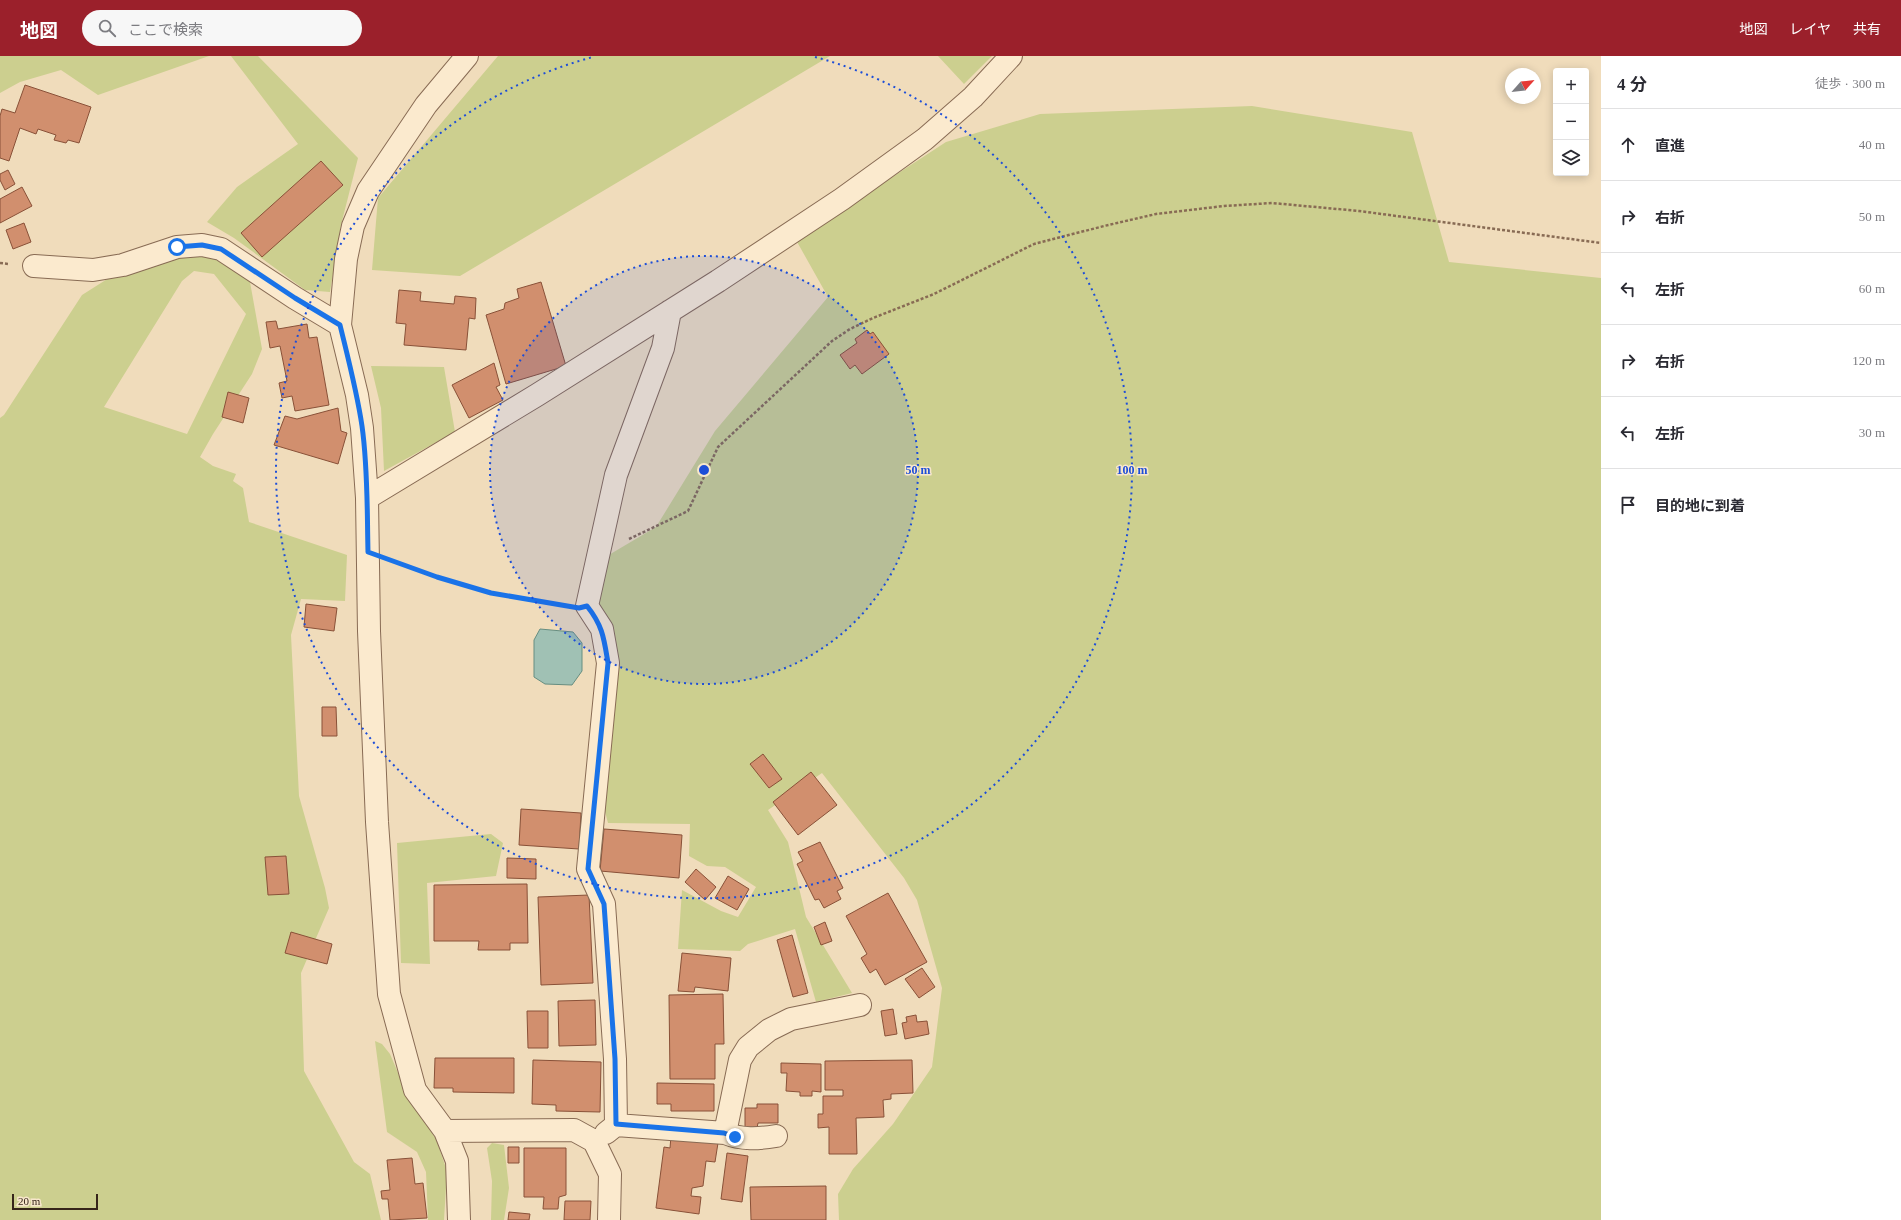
<!DOCTYPE html>
<html lang="ja">
<meta charset="utf-8">
<style>
:root{--surface:#fff;--page:#f7f7f7;--text:#2b2b33;--muted:#7c7c81;--line:#e1e1e2;--accent:#9b202b}
body{margin:0;font-family:"Times New Roman","Noto Sans JP",serif;background:var(--page);color:var(--text)}
.controls{position:absolute;right:12px;top:12px;display:grid;overflow:hidden;border-radius:4px;box-shadow:0 2px 10px #0003}
.controls button{width:36px;height:36px;display:grid;place-items:center;padding:0;border:0;border-bottom:1px solid var(--line);background:var(--surface);color:var(--text);font:20px sans-serif}
.compass{position:absolute;left:1505px;top:12px;width:36px;height:36px;border-radius:50%;background:var(--surface);box-shadow:0 2px 10px #0003;rotate:63deg}
.scale{position:absolute;left:12px;bottom:10px;width:86px;box-sizing:border-box;padding-left:4px;border:2px solid #36251a;border-top:0;font-size:11px;line-height:14px;white-space:nowrap;color:#36251a;-webkit-text-stroke:3px #f7e7cb;paint-order:stroke}
.stop{position:absolute;width:12px;height:12px;margin:-9px;border:3px solid #1a73e8;border-radius:50%;background:#fff}
.stop.end{background:#1a73e8;border-color:#fff;box-shadow:0 1px 4px #0008}
.list{margin:0;padding:0;list-style:none}
h2{display:flex;justify-content:space-between;align-items:center;height:52px;margin:0;padding:0 16px;font-size:17px}
h2 small{font-size:13px;font-weight:400;color:var(--muted)}
.list li{display:grid;grid-template-columns:26px 1fr auto;gap:12px;align-items:center;box-sizing:border-box;height:72px;padding:0 16px;border-top:1px solid var(--line)}
.list b{display:block;font-size:15px;white-space:nowrap}
.list em{font-size:13px;font-style:normal;color:var(--muted)}
.icon{flex:none;width:22px;height:22px;fill:none;stroke:currentColor;stroke-width:2;stroke-linecap:round;stroke-linejoin:round}
.map{position:relative;flex:none;width:1601px;height:1164px;overflow:hidden}
header{display:flex;align-items:center;gap:24px;box-sizing:border-box;height:56px;padding:0 20px;background:var(--accent);color:#fff}
header strong{font-size:19px}
nav{display:flex;gap:22px;margin-inline-start:auto;font-size:14px}
.search{width:280px;height:36px;background:var(--page);display:flex;align-items:center;gap:10px;box-sizing:border-box;padding:0 14px;border-radius:22px;color:var(--muted);font-size:15px}
main{display:flex}
aside{flex:1;background:var(--surface)}
.map>svg:first-child{display:block}
.green{fill:#cccf8f;fill-rule:evenodd}
.water{fill:#a0c1b4;stroke:#678e81}
.building{fill:#d18f6e;stroke:#895138}
.lines{fill:none;stroke-linecap:round;stroke-linejoin:round}
.minor-casing{stroke:#886b54;stroke-width:24}
.path{stroke:#886b54;stroke-width:2.5;stroke-dasharray:3 2;stroke-linecap:butt}
.minor{stroke:#fbeace;stroke-width:22}
.route{stroke:#1a73e8;stroke-width:5}
.ring{fill:none;stroke:#1d4ed8;stroke-width:2;stroke-dasharray:2 4}
.centre{fill:#1d4ed8;stroke:#f7e7cb;stroke-width:2}
.ring-label{font-size:12px;text-anchor:middle;font-weight:bold;fill:#1d4ed8;stroke:#f7e7cb;stroke-width:3;stroke-linejoin:round;paint-order:stroke}
</style>
<header>
<strong>地図</strong>
<div class="search"><svg class="icon" aria-label="search" viewBox="0 0 24 24"><circle cx="10" cy="10" r="6"/><path d="M15 15l6 6"/></svg>ここで検索</div>
<nav><a>地図</a><a>レイヤ</a><a>共有</a></nav>
</header>
<main>
<div class="map">
<svg width="1601" height="1164" viewBox="0 0 1601 1164">
<rect width="100%" height="100%" fill="#f0dcbb"/>
<path class="green" d="M 0,0 L 209,0 L 98,39 L 61,14 L 20,26 L 0,37 Z
M 231,0 L 258,0 L 358,102 L 341,169 L 330,236 L 305,234 L 234,182 L 207,166 L 237,131 L 298,88 Z
M 498,0 L 830,0 L 460,220 L 372,214 L 378,142 Z
M 938,0 L 992,0 L 964,28 Z
M 1252,50 L 1412,76 L 1449,206 L 1601,222 L 1601,1164 L 839,1164 L 838,1138 L 853,1113 L 893,1068 L 932,1011 L 942,932 L 917,844 L 904,822 L 822,717 L 768,754 L 788,786 L 806,861 L 852,937 L 816,946 L 795,873 L 748,888 L 740,895 L 678,893 L 682,834 L 721,855 L 738,861 L 756,831 L 725,811 L 707,810 L 689,800 L 690,768 L 608,767 L 603,748 L 595,545 L 602,503 L 656,471 L 715,375 L 828,241 L 796,184 L 946,86 L 1040,58 Z
M 182,200 L 219,201 L 250,226 L 262,293 L 252,318 L 213,378 L 200,401 L 213,410 L 236,418 L 233,425 L 243,432 L 249,466 L 347,499 L 345,545 L 301,543 L 291,579 L 299,740 L 325,832 L 329,852 L 301,917 L 304,1015 L 354,1106 L 370,1118 L 381,1164 L 0,1164 L 0,362 L 4,359 L 82,239 L 112,220 ZM 194,215 L 214,218 L 246,258 L 187,378 L 104,351 L 182,225 Z
M 371,310 L 444,311 L 455,376 L 384,415 L 381,352 Z
M 491,778 L 503,787 L 496,820 L 427,827 L 430,908 L 401,907 L 397,787 Z
M 375,985 L 382,988 L 390,998 L 405,1033 L 436,1083 L 447,1115 L 444,1164 L 428,1164 L 426,1116 L 417,1096 L 387,1076 Z
M 492,1087 L 504,1089 L 509,1132 L 504,1164 L 491,1164 L 492,1125 L 487,1092 Z"/>
<path class="water" d="M 540,573 L 573,576 L 582,587 L 582,615 L 572,629 L 545,628 L 534,621 L 534,584 Z"/>
<path class="building" d="M 25,29 L 91,51 L 79,87 L 68,84 L 66,87 L 54,84 L 56,79 L 38,73 L 36,78 L 20,72 L 9,105 L 0,102 L 0,60 L 2,53 L 15,57 Z
M 321,105 L 343,129 L 262,201 L 241,177 Z
M 8,114 L 15,128 L 5,134 L 0,124 L 0,118 Z
M 22,131 L 32,150 L 0,167 L 0,143 Z
M 24,167 L 31,186 L 13,193 L 6,174 Z
M 541,226 L 566,310 L 506,328 L 486,259 L 504,253 L 505,247 L 519,242 L 517,233 Z
M 399,234 L 421,236 L 420,245 L 454,248 L 455,240 L 476,242 L 475,263 L 469,262 L 466,294 L 404,289 L 406,268 L 396,267 Z
M 276,265 L 278,273 L 307,268 L 309,282 L 317,281 L 329,349 L 295,355 L 292,340 L 282,342 L 279,327 L 287,325 L 280,290 L 270,292 L 266,266 Z
M 867,274 L 870,278 L 873,276 L 889,298 L 862,318 L 855,309 L 850,313 L 840,299 L 857,287 L 855,283 Z
M 494,307 L 500,329 L 496,331 L 503,344 L 469,362 L 452,329 Z
M 228,336 L 249,342 L 243,367 L 222,361 Z
M 338,352 L 341,375 L 347,377 L 338,408 L 274,389 L 285,360 L 297,363 Z
M 306,548 L 337,552 L 334,575 L 304,571 Z
M 322,651 L 336,651 L 337,680 L 322,680 Z
M 763,698 L 782,723 L 769,732 L 750,708 Z
M 811,716 L 837,749 L 798,779 L 773,746 Z
M 521,753 L 581,757 L 579,793 L 519,789 Z
M 604,773 L 682,779 L 679,822 L 600,815 Z
M 820,786 L 843,832 L 837,835 L 841,843 L 824,852 L 819,843 L 815,844 L 797,808 L 803,805 L 798,796 Z
M 286,800 L 289,838 L 268,839 L 265,801 Z
M 507,802 L 536,803 L 536,823 L 507,822 Z
M 696,813 L 716,831 L 705,844 L 685,826 Z
M 728,820 L 749,833 L 737,854 L 715,842 Z
M 527,828 L 528,887 L 510,887 L 510,894 L 478,894 L 479,885 L 434,885 L 434,829 Z
M 888,837 L 927,906 L 885,929 L 876,913 L 870,917 L 861,902 L 867,898 L 846,860 Z
M 589,839 L 593,927 L 541,929 L 538,841 Z
M 825,866 L 832,885 L 821,889 L 814,871 Z
M 291,876 L 332,888 L 327,908 L 285,897 Z
M 792,879 L 808,937 L 793,941 L 777,884 Z
M 682,897 L 731,902 L 728,935 L 695,931 L 694,936 L 678,935 Z
M 922,912 L 935,931 L 919,942 L 905,923 Z
M 723,938 L 724,988 L 715,988 L 715,1023 L 670,1023 L 669,939 Z
M 595,944 L 596,989 L 559,990 L 558,945 Z
M 893,953 L 897,978 L 885,980 L 881,955 Z
M 527,955 L 548,955 L 548,992 L 528,992 Z
M 916,959 L 917,966 L 927,965 L 929,978 L 905,983 L 902,967 L 907,966 L 906,961 Z
M 435,1002 L 514,1002 L 514,1037 L 453,1036 L 453,1032 L 434,1032 Z
M 533,1004 L 601,1006 L 600,1056 L 556,1055 L 556,1049 L 532,1048 Z
M 912,1004 L 913,1037 L 891,1038 L 891,1043 L 883,1044 L 884,1061 L 856,1062 L 857,1098 L 829,1098 L 829,1071 L 818,1072 L 818,1058 L 823,1058 L 823,1040 L 843,1040 L 843,1034 L 825,1034 L 825,1005 Z
M 781,1007 L 821,1008 L 821,1036 L 812,1035 L 812,1040 L 800,1040 L 800,1036 L 786,1035 L 787,1017 L 781,1017 Z
M 657,1027 L 714,1028 L 714,1055 L 671,1055 L 671,1048 L 657,1048 Z
M 757,1048 L 778,1048 L 778,1067 L 758,1067 L 757,1072 L 745,1072 L 745,1052 L 757,1052 Z
M 671,1080 L 718,1087 L 715,1106 L 706,1105 L 703,1130 L 692,1132 L 691,1140 L 701,1141 L 699,1158 L 656,1152 L 664,1091 L 670,1092 Z
M 508,1091 L 519,1091 L 519,1107 L 508,1107 Z
M 524,1092 L 566,1092 L 566,1139 L 559,1141 L 558,1153 L 543,1153 L 544,1141 L 524,1141 Z
M 727,1097 L 748,1100 L 742,1146 L 721,1143 Z
M 412,1102 L 415,1128 L 423,1127 L 427,1162 L 390,1164 L 388,1143 L 382,1143 L 381,1135 L 390,1134 L 387,1104 Z
M 826,1130 L 826,1164 L 751,1164 L 750,1131 Z
M 565,1145 L 591,1145 L 590,1164 L 564,1164 Z
M 509,1156 L 530,1158 L 529,1164 L 508,1164 Z"/>
<g class="lines">
<defs>
<path id="minor" d="M 34,210 L 93,214 L 123,209 L 177,191 L 202,189 L 221,193 L 295,242 L 340,269
M 367,442 L 537,339 L 718,225 L 842,143 L 925,83 L 973,41 L 1011,0
M 616,1069 L 615,1003 L 604,848 L 588,813 L 608,607 L 602,573 L 587,550 L 616,419 L 663,292 L 670,255
M 445,1075 L 574,1074 L 594,1085 L 610,1118 L 609,1164
M 606,1077 L 616,1069 L 725,1077 C 742,1084 758,1083 776,1080
M 725,1077 L 740,1004 L 748,991 L 769,974 L 791,963 L 860,949
M 459,1164 L 457,1105 L 445,1075 L 415,1034 L 389,938 L 377,766 L 369,575 L 367,442 L 362,372 L 357,339 L 340,269 L 346,203 L 353,170 L 368,135 L 426,49 L 467,0"/>
</defs>
<use href="#minor" class="minor-casing"/>
<path class="path" d="M 0,207 L 9,208
M 629,483 L 688,455 L 718,391 L 832,285 L 850,273 L 873,262 L 934,238 L 1034,188 L 1104,170 L 1156,158 L 1224,150 L 1272,147 L 1359,155 L 1601,187
M 395,506 L 437,521 L 491,537 L 561,549"/>
<use href="#minor" class="minor"/>
</g>
<g class="lines">
<path class="route" d="M 177,191 L 202,189 L 221,193 L 295,242 L 340,269 C 348,302 357,336 362,370 C 368,412 367,455 368,496 L 437,521 L 491,537 L 579,552 L 587,550 C 603,570 604,583 608,607 L 588,813 L 604,848 L 615,1003 L 616,1068 L 724,1077 L 735,1081"/>
</g>
<circle cx="704" cy="414" r="214" fill="#1d4ed8" fill-opacity=".12"/>
<g class="ring">
<circle cx="704" cy="414" r="214"/>
<path d="M815 1A428 428 0 1 1 593 1"/>
</g>
<circle cx="704" cy="414" r="6" class="centre"/>
<g class="ring-label">
<text x="918" y="418">50 m</text>
<text x="1132" y="418">100 m</text>
</g>
</svg>
<div class="controls">
<button>+</button>
<button>−</button>
<button><svg class="icon" aria-label="layers" viewBox="0 0 24 24"><path d="M12 4l9 5-9 5-9-5zM3 14l9 5 9-5"/></svg></button>
</div>
<svg class="compass" viewBox="-18 -18 36 36"><path d="M0-13l5 13h-10z" fill="#e53935"/><path d="M0 13l5-13h-10z" fill="#7c7c81"/></svg>
<div class="scale">20 m</div>
<div class="stop" style="left:177px;top:191px"></div>
<div class="stop end" style="left:735px;top:1081px"></div>
</div>
<aside>
<h2>4 分<small>徒歩 · 300 m</small></h2>
<ul class="list">
<li><svg class="icon" aria-label="ahead" viewBox="0 0 24 24"><path d="M12 20V5M6 11l6-6 6 6"/></svg><div><b>直進</b></div><em>40 m</em></li>
<li><svg class="icon" aria-label="right" viewBox="0 0 24 24"><path d="M7 20v-9h11M14 6l5 5-5 5"/></svg><div><b>右折</b></div><em>50 m</em></li>
<li><svg class="icon" aria-label="left" viewBox="0 0 24 24"><path d="M17 20v-9H6M10 6l-5 5 5 5"/></svg><div><b>左折</b></div><em>60 m</em></li>
<li><svg class="icon" aria-label="right" viewBox="0 0 24 24"><path d="M7 20v-9h11M14 6l5 5-5 5"/></svg><div><b>右折</b></div><em>120 m</em></li>
<li><svg class="icon" aria-label="left" viewBox="0 0 24 24"><path d="M17 20v-9H6M10 6l-5 5 5 5"/></svg><div><b>左折</b></div><em>30 m</em></li>
<li><svg class="icon" aria-label="arrive" viewBox="0 0 24 24"><path d="M6 21V4h12l-3 4 3 4H6"/></svg><div><b>目的地に到着</b></div></li>
</ul>
</aside>
</main>
